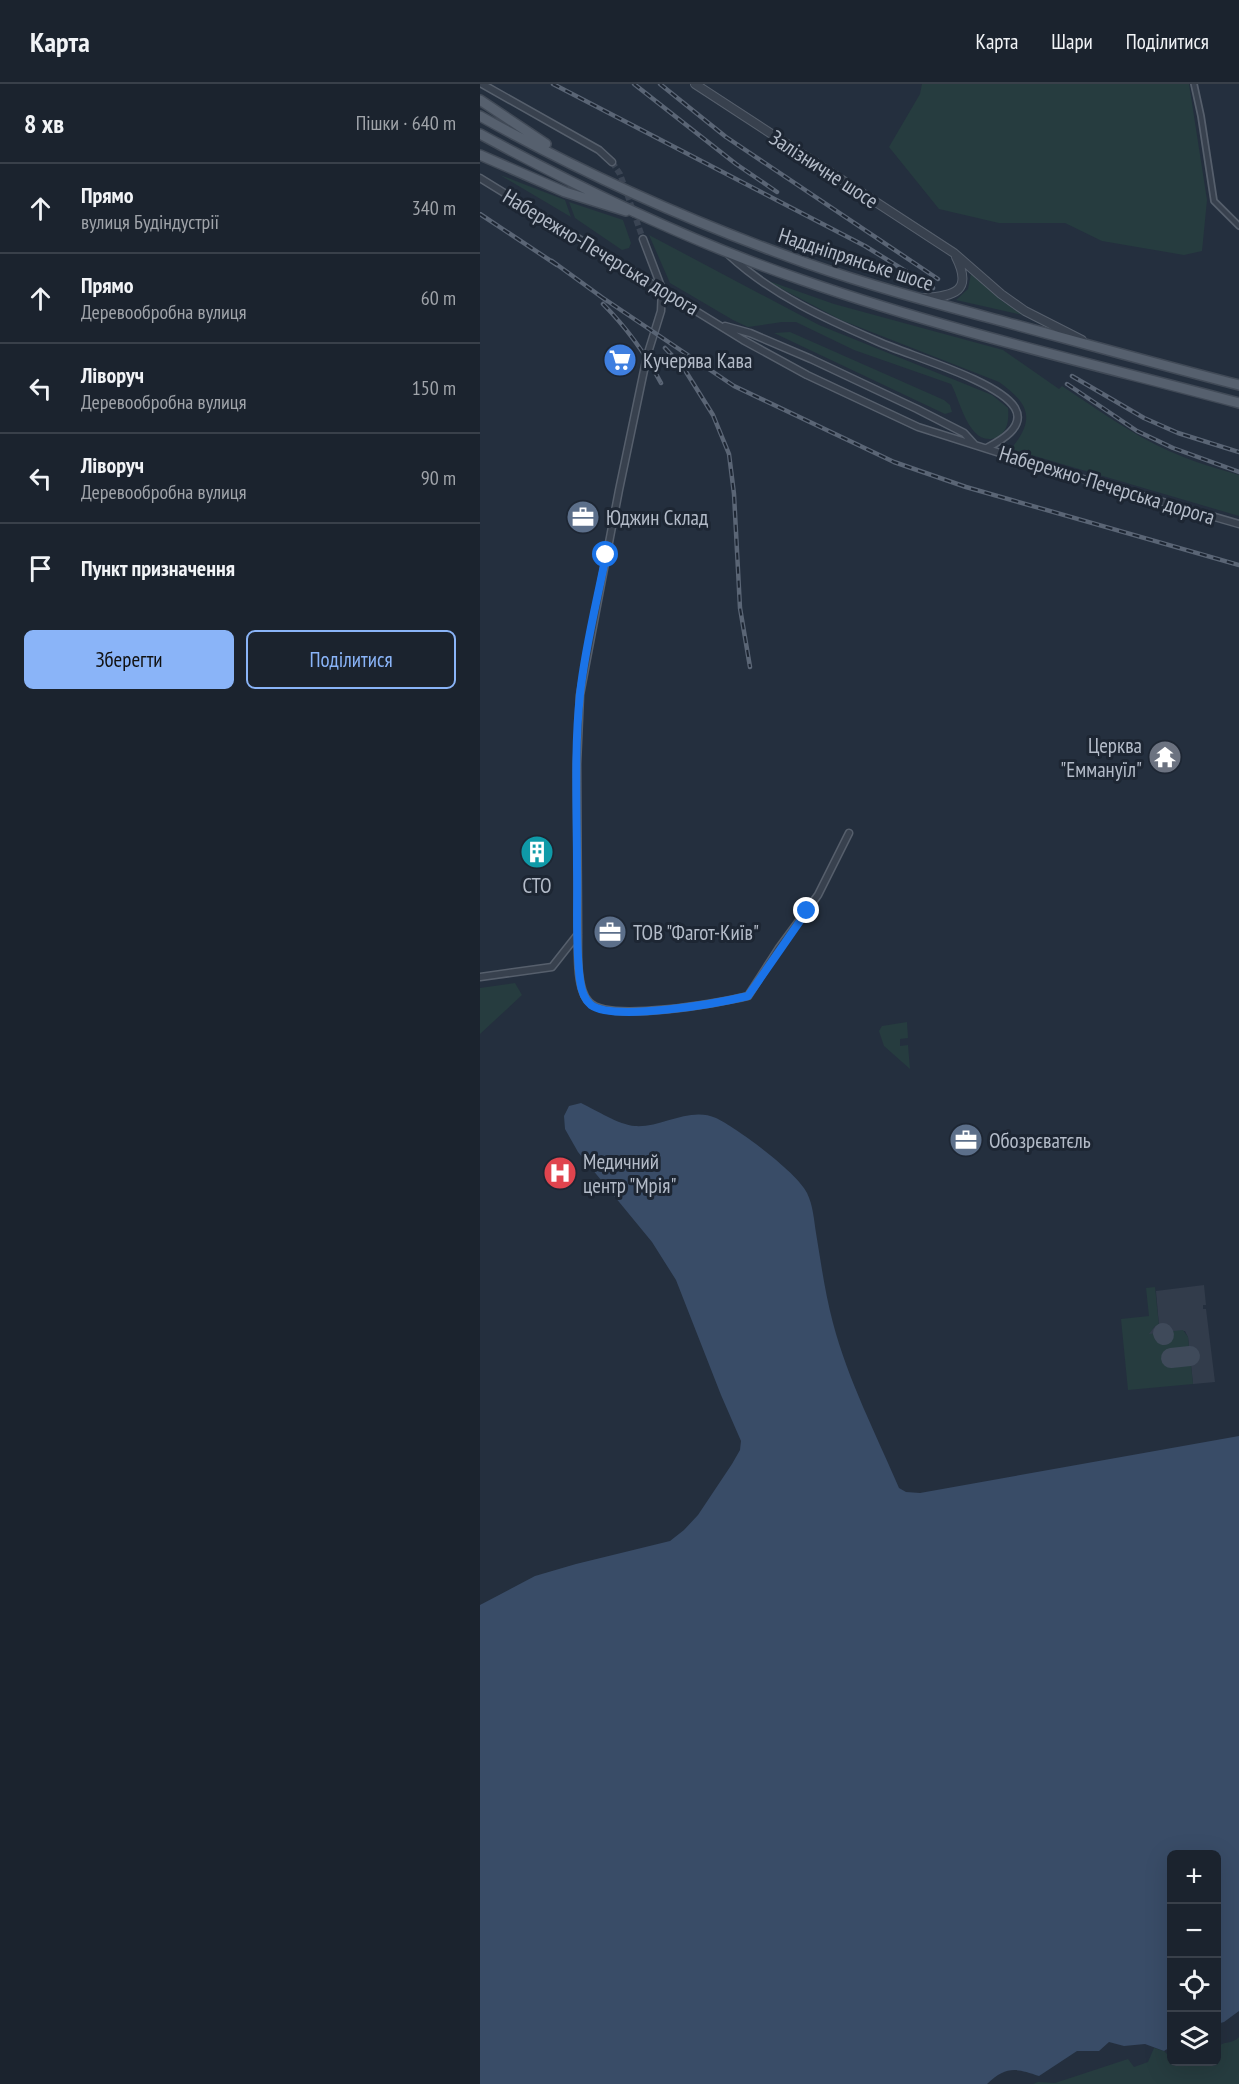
<!DOCTYPE html>
<html lang="uk">
<meta charset="utf-8">
<style>
:root{--surface:#1b232e;--page:#282f3a;--text:#f1f3f6;--muted:#a0a4aa;--line:#39404a;--accent:#8ab4f8}
body{margin:0;font-family:"PT Sans Narrow",sans-serif;background:var(--page);color:var(--text)}
.controls{position:absolute;right:18px;bottom:18px;display:grid;overflow:hidden;border-radius:9px;box-shadow:0 6px 24px #0002}
.controls button{width:54px;height:54px;display:grid;place-items:center;padding:0;border:0;border-bottom:2px solid var(--line);background:var(--surface);color:var(--text);font:30px sans-serif}
.stop{position:absolute;width:18px;height:18px;margin:-14px;border:4px solid #1a73e8;border-radius:50%;background:#fff}
.stop.end{background:#1a73e8;border-color:#fff;box-shadow:0 2px 6px #0008}
.list{margin:0;padding:0;list-style:none}
h2{display:flex;justify-content:space-between;align-items:center;height:78px;margin:0;padding:0 24px;font-size:26px}
h2 small{font-size:20px;font-weight:400;color:var(--muted)}
.list li{display:grid;grid-template-columns:39px 1fr auto;gap:18px;align-items:center;box-sizing:border-box;height:90px;padding:0 24px;border-top:2px solid var(--line)}
.list b{display:block;font-size:22px;white-space:nowrap}
.list p{margin:0;font-size:20px;white-space:nowrap;color:var(--muted)}
.list em{font-size:20px;font-style:normal;color:var(--muted)}
.actions{display:flex;gap:12px;padding:18px 24px}
.actions a{flex:1;padding:14px 0;border:2px solid var(--accent);border-radius:9px;text-align:center;font-size:21px;color:var(--accent)}
.actions .main{background:var(--accent);color:#111}
.icon{flex:none;width:33px;height:33px;fill:none;stroke:currentColor;stroke-width:2;stroke-linecap:round;stroke-linejoin:round}
.map{position:relative;flex:none;width:759px;height:2000px;overflow:hidden}
header{display:flex;align-items:center;gap:36px;box-sizing:border-box;height:84px;padding:0 30px;background:var(--surface);border-bottom:2px solid var(--line)}
header strong{font-size:28px}
nav{display:flex;gap:33px;margin-inline-start:auto;font-size:21px}
main{display:flex}
aside{flex:1;background:var(--surface)}
.map>svg:first-child{display:block}
.airport{fill:#323c4b}
.green{fill:#263c3f}
.water{fill:#394c67}
.lines{fill:none;stroke-linecap:round;stroke-linejoin:round}
.taxiway{stroke:#3f4a5a;stroke-width:20}
.minor-tunnel{stroke:#3a4453;stroke-width:6;stroke-dasharray:6 3;stroke-linecap:butt}
.pedestrian-casing{stroke:#565f6c;stroke-width:8}
.minor-casing{stroke:#565f6c;stroke-width:9}
.tertiary-casing{stroke:#565f6c;stroke-width:10}
.primary-casing{stroke:#414a57;stroke-width:12}
.pedestrian{stroke:#38414e;stroke-width:4.5}
.minor{stroke:#38414e;stroke-width:6}
.tertiary{stroke:#38414e;stroke-width:8}
.primary{stroke:#56606e;stroke-width:9}
.rail-casing{stroke:#5a6575;stroke-width:4.5}
.rail{stroke:#1d2633;stroke-width:2;stroke-dasharray:7;stroke-linecap:butt}
.route{stroke:#1a73e8;stroke-width:8}
.labels{text-anchor:middle;dominant-baseline:central;stroke-width:6;stroke-linejoin:round;paint-order:stroke}
.street-label{font-size:21px;fill:#b4bcc9;stroke:#1d2633}
.poi-label{font-size:21px;fill:#b4bcc9;stroke:#1d2633;text-anchor:start}
</style>
<header>
<strong>Карта</strong>
<nav><a>Карта</a><a>Шари</a><a>Поділитися</a></nav>
</header>
<main>
<aside>
<h2>8 хв<small>Пішки · 640 m</small></h2>
<ul class="list">
<li><svg class="icon" aria-label="ahead" viewBox="0 0 24 24"><path d="M12 20V5M6 11l6-6 6 6"/></svg><div><b>Прямо</b><p>вулиця Будіндустрії</p></div><em>340 m</em></li>
<li><svg class="icon" aria-label="ahead" viewBox="0 0 24 24"><path d="M12 20V5M6 11l6-6 6 6"/></svg><div><b>Прямо</b><p>Деревообробна вулиця</p></div><em>60 m</em></li>
<li><svg class="icon" aria-label="left" viewBox="0 0 24 24"><path d="M17 20v-9H6M10 6l-5 5 5 5"/></svg><div><b>Ліворуч</b><p>Деревообробна вулиця</p></div><em>150 m</em></li>
<li><svg class="icon" aria-label="left" viewBox="0 0 24 24"><path d="M17 20v-9H6M10 6l-5 5 5 5"/></svg><div><b>Ліворуч</b><p>Деревообробна вулиця</p></div><em>90 m</em></li>
<li><svg class="icon" aria-label="arrive" viewBox="0 0 24 24"><path d="M6 21V4h12l-3 4 3 4H6"/></svg><div><b>Пункт призначення</b></div></li>
</ul>
<div class="actions"><a class="main">Зберегти</a><a>Поділитися</a></div>
</aside>
<div class="map">
<svg width="759" height="2000" viewBox="0 0 759 2000">
<rect width="100%" height="100%" fill="#242f3e"/>
<path class="airport" d="M 724,1201 L 726,1221 L 723,1221 L 723,1225 L 726,1225 L 735,1298 L 713,1300 L 708,1253 L 705,1247 L 667,1251 L 675,1242 L 679,1242 L 676,1207 Z"/>
<path class="green" d="M 442,0 L 709,0 L 727,116 L 722,167 L 704,171 L 622,157 L 585,139 L 519,139 L 459,125 L 409,63 L 440,10 Z
M 20,91 L 85,116 L 91,133 Z
M 89,118 L 143,136 L 151,159 L 149,164 L 142,166 L 95,134 Z
M 169,151 L 339,241 L 512,311 L 528,324 C 529,335 528,347 518,353 C 489,366 480,315 471,300 L 374,266 L 316,238 L 302,238 L 268,243 L 253,236 L 190,199 Z
M 491,190 L 522,217 L 543,231 L 476,216 L 488,205 Z
M 283,195 L 354,220 L 523,266 L 579,305 L 582,302 C 617,325 651,350 689,367 C 711,377 735,384 759,391 L 759,432 L 531,365 C 556,334 549,320 519,298 L 361,236 Z
M 310,248 L 464,316 L 470,321 L 472,328 L 465,330 L 294,249 Z
M 35,899 L 42,911 L 0,950 L 0,904 Z
M 427,938 L 428,954 L 420,955 L 420,962 L 428,961 L 430,985 L 404,962 L 399,947 L 402,942 Z
M 675,1203 L 679,1242 L 675,1242 L 669,1250 L 703,1246 L 708,1253 L 713,1300 L 648,1306 L 641,1235 L 669,1232 L 666,1204 Z
M 759,1953 L 759,2000 L 553,2000 L 558,1998 L 575,1999 L 648,1975 L 654,1983 L 668,1978 L 674,1964 L 684,1967 L 691,1974 L 692,1978 L 736,1978 L 737,1963 C 743,1957 753,1960 759,1953 Z"/>
<path class="water" d="M 101,1019 C 116,1026 139,1041 155,1042 C 181,1044 210,1022 236,1034 C 257,1044 318,1089 327,1109 C 333,1121 334,1136 336,1149 C 341,1179 345,1209 353,1239 C 368,1296 396,1350 419,1404 L 426,1408 L 440,1409 L 759,1352 L 759,1927 L 744,1938 L 737,1940 L 736,1770 L 692,1770 L 692,1962 L 684,1967 L 665,1960 L 644,1962 L 629,1958 L 619,1967 L 597,1967 L 559,1992 C 536,1984 526,1982 507,2000 L 0,2000 L 0,1521 L 55,1492 L 96,1480 L 190,1457 L 204,1446 L 218,1431 L 252,1380 L 260,1366 L 261,1357 L 241,1311 L 196,1196 L 172,1158 L 98,1068 L 85,1045 L 84,1032 L 89,1022 Z"/>
<g class="lines">
<path class="taxiway" d="M 683,1249 L 684,1251
M 691,1274 L 710,1272"/>
<path class="minor-tunnel" d="M 132,78 L 140,90 L 163,155"/>
<defs>
<path id="pedestrian" d="M 714,0 L 721,32 L 734,117 L 759,142"/>
<path id="minor" d="M 2,0 L 119,66 L 132,78
M 0,94 L 263,256 L 327,291 L 438,343 L 586,390 L 759,440
M 249,171 C 292,211 346,235 399,258 C 430,272 519,297 535,324 C 546,343 520,357 507,364
M 245,242 L 270,249 L 331,275 L 437,325 L 484,349 L 495,361
M 98,851 C 98,868 96,905 109,918 C 128,939 240,919 268,912 L 299,864 L 338,811 L 369,749
M 0,893 L 72,883 L 98,850 L 97,680 L 100,611 L 139,406 L 167,272 L 181,227 L 182,205 L 163,155"/>
<path id="tertiary" d="M 215,0 L 474,169 L 521,210 L 545,227 L 602,256
M 444,214 C 475,212 493,207 476,173"/>
<path id="primary" d="M 0,16 L 66,60
M 0,32 C 104,90 214,139 326,179 C 388,201 451,218 514,235 C 595,257 677,280 759,301
M 0,50 C 103,106 211,158 322,196 C 465,246 613,280 759,319
M 0,71 L 85,108 L 146,127"/>
</defs>
<use href="#pedestrian" class="pedestrian-casing"/>
<use href="#minor" class="minor-casing"/>
<use href="#tertiary" class="tertiary-casing"/>
<use href="#primary" class="primary-casing"/>
<use href="#pedestrian" class="pedestrian"/>
<use href="#minor" class="minor"/>
<use href="#tertiary" class="tertiary"/>
<use href="#primary" class="primary"/>
<defs>
<path id="rail" d="M 73,0 L 385,162 L 453,204
M 154,0 L 256,80 L 297,108
M 180,0 L 246,53 L 458,195
M 0,130 L 77,181
M 72,177 L 127,217
M 120,212 L 254,302 L 414,378 L 486,403 L 759,481
M 123,220 C 147,244 165,269 181,299
M 185,264 L 203,283 L 233,331 L 249,370 L 254,410 L 260,524 L 270,583
M 592,292 L 664,334 L 698,349 L 759,368
M 587,300 L 657,347 L 693,364 L 759,388"/>
</defs>
<use href="#rail" class="rail-casing"/>
<use href="#rail" class="rail"/>
</g>
<g class="lines">
<path class="route" d="M 126,471 C 117,517 105,563 100,610 C 94,667 97,725 97,783 C 98,820 95,859 100,896 C 101,905 104,915 111,921 C 134,938 239,919 268,912 L 327,827"/>
</g>
<defs>
<symbol id="supermarket-disc" viewBox="-11 -11 22 22"><circle r="9.5" fill="#3f7fe0" stroke="#1d2633"/><path d="M-6-5.5h2.5l.6 2H6L4.5 2H-2.5L-4.4-4H-6ZM-1.5 3.2a1.3 1.3 0 1 0 .1 0ZM3 3.2a1.3 1.3 0 1 0 .1 0Z" fill="#fff"/></symbol>
<symbol id="office-disc" viewBox="-11 -11 22 22"><circle r="9.5" fill="#5c6f8a" stroke="#1d2633"/><path d="M-6-3h4V-5.5h4V-3h4V5H-6ZM-1-4.5V-3h2v-1.5ZM-6 0V1H6V0Z" fill="#fff"/></symbol>
<symbol id="temple-disc" viewBox="-11 -11 22 22"><circle r="9.5" fill="#6b7280" stroke="#1d2633"/><path d="M0-6L5-2H3V0L6.5 2.5H4V6H1.5V3h-3V6H-4V2.5H-6.5L-3 0V-2H-5Z" fill="#fff"/></symbol>
<symbol id="building-disc" viewBox="-11 -11 22 22"><circle r="9.5" fill="#0f9aa8" stroke="#1d2633"/><path d="M-4-6H4V6H1V3H-1V6H-4ZM-2.5-4.3h1.7v1.8h-1.7ZM.8-4.3h1.7v1.8H.8ZM-2.5-1h1.7V.8h-1.7ZM.8-1h1.7V.8H.8Z" fill="#fff"/></symbol>
<symbol id="hospital-disc" viewBox="-11 -11 22 22"><circle r="9.5" fill="#e0444e" stroke="#1d2633"/><path d="M-5-5h3v3.5h4V-5h3V5h-3V1.5h-4V5h-3Z" fill="#fff"/></symbol>
</defs>
<g fill-rule="evenodd">
<use href="#supermarket-disc" x="121" y="257" width="38" height="38"/>
<use href="#office-disc" x="84" y="414" width="38" height="38"/>
<use href="#temple-disc" x="666" y="654" width="38" height="38"/>
<use href="#building-disc" x="38" y="749" width="38" height="38"/>
<use href="#office-disc" x="111" y="829" width="38" height="38"/>
<use href="#office-disc" x="467" y="1037" width="38" height="38"/>
<use href="#hospital-disc" x="61" y="1070" width="38" height="38"/>
</g>
<g class="labels">
<g class="street-label">
<text transform="translate(344 85) rotate(33)">Залізничне шосе</text>
<text transform="translate(121 168) rotate(31)">Набережно-Печерська дорога</text>
<text transform="translate(376 175) rotate(18)">Наддніпрянське шосе</text>
<text transform="translate(627 401) rotate(17)">Набережно-Печерська дорога</text>
</g>
<g class="poi-label">
<text x="163" y="276">Кучерява Кава</text>
<text x="126" y="433">Юджин Склад</text>
<text x="662" y="661" text-anchor="end">Церква<tspan x="662" dy="24">"Еммануїл"</tspan></text>
<text x="57" y="801" text-anchor="middle">СТО</text>
<text x="153" y="848">ТОВ "Фагот-Київ"</text>
<text x="509" y="1056">Обозрєватєль</text>
<text x="103" y="1077">Медичний<tspan x="103" dy="24">центр "Мрія"</tspan></text>
</g>
</g>
</svg>
<div class="controls">
<button>+</button>
<button>−</button>
<button><svg class="icon" aria-label="locate" viewBox="0 0 24 24"><circle cx="12" cy="12" r="6"/><path d="M12 2v4M12 18v4M2 12h4M18 12h4"/></svg></button>
<button><svg class="icon" aria-label="layers" viewBox="0 0 24 24"><path d="M12 4l9 5-9 5-9-5zM3 14l9 5 9-5"/></svg></button>
</div>
<div class="stop" style="left:126px;top:471px"></div>
<div class="stop end" style="left:327px;top:827px"></div>
</div>
</main>
